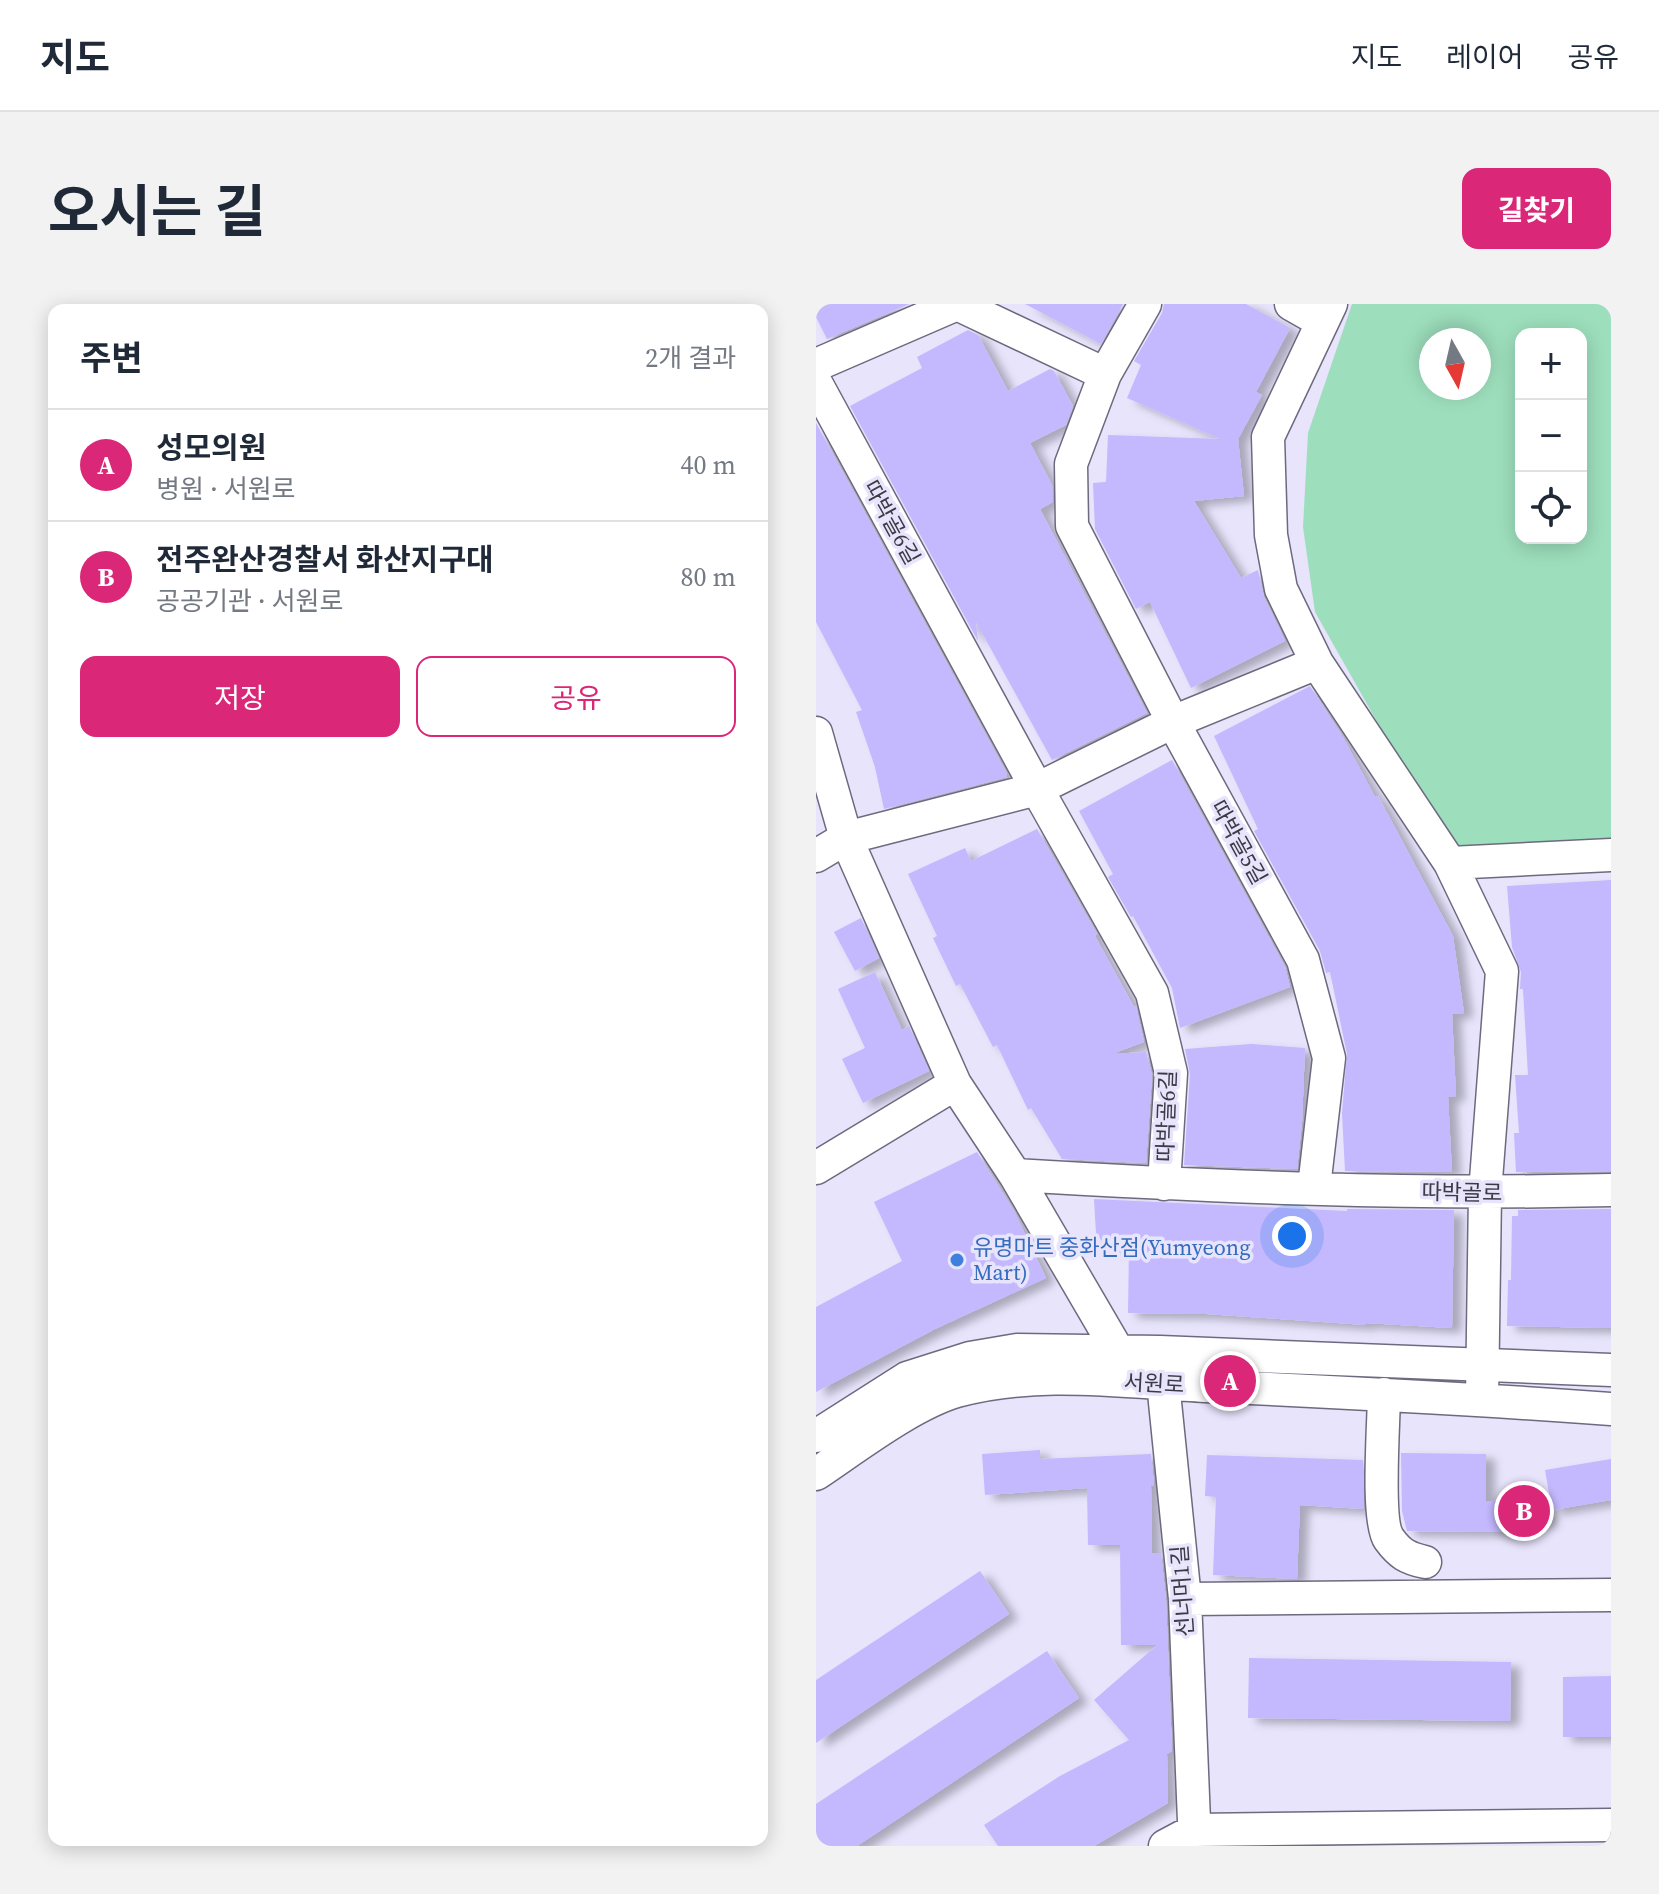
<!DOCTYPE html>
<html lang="ko">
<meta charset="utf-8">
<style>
:root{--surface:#fff;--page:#f2f2f3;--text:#1f2937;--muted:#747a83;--line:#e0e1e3;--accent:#db2777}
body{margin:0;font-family:"Source Serif 4","Noto Sans KR",serif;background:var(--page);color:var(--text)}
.controls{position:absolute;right:24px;top:24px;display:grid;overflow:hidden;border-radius:16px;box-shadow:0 4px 20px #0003}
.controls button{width:72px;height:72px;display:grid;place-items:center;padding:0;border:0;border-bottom:2px solid var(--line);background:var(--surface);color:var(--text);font:40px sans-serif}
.compass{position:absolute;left:603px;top:24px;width:72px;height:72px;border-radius:50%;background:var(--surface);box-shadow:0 4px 20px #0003;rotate:172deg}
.you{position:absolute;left:476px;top:932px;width:28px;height:28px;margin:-20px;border:6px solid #fff;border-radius:50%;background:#1a73e8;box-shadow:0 0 0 12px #1a73e833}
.badge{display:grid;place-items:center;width:52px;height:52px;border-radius:50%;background:var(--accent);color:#fff;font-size:26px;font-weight:700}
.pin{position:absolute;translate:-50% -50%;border:4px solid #fff;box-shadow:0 2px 8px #0006}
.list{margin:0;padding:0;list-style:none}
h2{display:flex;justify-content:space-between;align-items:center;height:104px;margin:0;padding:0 32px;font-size:34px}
h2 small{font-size:26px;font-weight:400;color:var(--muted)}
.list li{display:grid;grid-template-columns:52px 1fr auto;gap:24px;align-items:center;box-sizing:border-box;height:112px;padding:0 32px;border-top:2px solid var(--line)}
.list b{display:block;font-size:30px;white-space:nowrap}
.list p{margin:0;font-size:26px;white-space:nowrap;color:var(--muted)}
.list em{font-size:26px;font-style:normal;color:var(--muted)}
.actions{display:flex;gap:16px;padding:24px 32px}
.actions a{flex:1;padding:18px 0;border:2px solid var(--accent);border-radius:16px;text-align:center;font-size:28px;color:var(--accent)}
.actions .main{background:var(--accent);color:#fff}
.icon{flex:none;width:44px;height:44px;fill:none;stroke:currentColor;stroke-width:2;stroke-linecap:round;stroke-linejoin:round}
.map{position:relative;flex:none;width:795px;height:1542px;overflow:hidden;border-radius:16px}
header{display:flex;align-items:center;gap:48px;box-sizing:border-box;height:112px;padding:0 40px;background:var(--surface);border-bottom:2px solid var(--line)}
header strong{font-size:38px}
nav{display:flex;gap:44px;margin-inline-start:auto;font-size:28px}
.intro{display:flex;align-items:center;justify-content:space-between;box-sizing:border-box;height:192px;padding:0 48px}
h1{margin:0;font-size:56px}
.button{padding:20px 36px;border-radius:16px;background:var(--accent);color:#fff;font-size:28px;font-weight:700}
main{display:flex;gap:48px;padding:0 48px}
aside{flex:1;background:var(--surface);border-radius:16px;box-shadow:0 4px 20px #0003}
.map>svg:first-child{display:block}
.green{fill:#9ddfbd;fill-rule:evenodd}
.building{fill:#c4b8fe;filter:url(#shadow)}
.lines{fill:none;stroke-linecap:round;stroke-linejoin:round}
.minor-casing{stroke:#6d6a7f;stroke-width:35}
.minor{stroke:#fff;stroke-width:32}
.shop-dot{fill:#3f7fe0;stroke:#e7e4fc;stroke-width:3}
.labels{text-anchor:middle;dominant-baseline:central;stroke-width:7;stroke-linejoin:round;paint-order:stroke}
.street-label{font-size:22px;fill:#3c3a44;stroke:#e7e4fc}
.shop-label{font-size:22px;fill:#366cbe;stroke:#e7e4fc;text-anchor:start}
</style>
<header>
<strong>지도</strong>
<nav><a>지도</a><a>레이어</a><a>공유</a></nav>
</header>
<div class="intro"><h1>오시는 길</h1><a class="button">길찾기</a></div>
<main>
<aside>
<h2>주변<small>2개 결과</small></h2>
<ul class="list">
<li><span class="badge">A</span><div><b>성모의원</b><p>병원 · 서원로</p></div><em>40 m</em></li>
<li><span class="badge">B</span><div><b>전주완산경찰서 화산지구대</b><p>공공기관 · 서원로</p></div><em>80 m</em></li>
</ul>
<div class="actions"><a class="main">저장</a><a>공유</a></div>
</aside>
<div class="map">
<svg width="795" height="1542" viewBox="0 0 795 1542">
<defs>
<filter id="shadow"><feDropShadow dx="9" dy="5" stdDeviation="4" flood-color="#0004"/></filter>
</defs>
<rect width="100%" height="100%" fill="#e7e4fc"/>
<path class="green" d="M 536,0 L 795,0 L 795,540 L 634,547 L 499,308 L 487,223 L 492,129 ZM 705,30 L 765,30 L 765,234 L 705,234 ZM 615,36 L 663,36 L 663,84 L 615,84 Z"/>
<path class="building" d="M 0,0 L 93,0 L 11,35 L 0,13 Z
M 209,0 L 307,0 L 285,40 Z
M 348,0 L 430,0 L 474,24 L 440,88 L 446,91 L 422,135 L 428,192 L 378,197 L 425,274 L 442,266 L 448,293 L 469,337 L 375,384 L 334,298 L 320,305 L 279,225 L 277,179 L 290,178 L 292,131 L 404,135 L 311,94 L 325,61 L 318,57 L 346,9 Z
M 152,26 L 162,31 L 192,87 L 234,65 L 238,67 L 257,102 L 250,121 L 214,139 L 236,181 L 237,198 L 224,205 L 331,409 L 236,456 L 160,318 L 162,337 L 34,102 L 106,64 L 101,53 Z
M 0,119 L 190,468 L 191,473 L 68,505 L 59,463 L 40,408 L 46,406 L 0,318 Z
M 494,382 L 528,435 L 559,493 L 562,492 L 637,632 L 648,709 L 636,710 L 640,792 L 632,793 L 636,868 L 529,867 L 526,809 L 531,750 L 514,668 L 510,669 L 504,647 L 438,527 L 442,525 L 398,432 Z
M 356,456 L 469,663 L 474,683 L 364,724 L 356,684 L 317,612 L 315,613 L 292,573 L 297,570 L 263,507 Z
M 221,525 L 281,630 L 279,632 L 318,703 L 320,702 L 328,738 L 296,750 L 330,748 L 336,771 L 330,859 L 246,855 L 215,804 L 212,806 L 181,741 L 177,743 L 144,680 L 140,682 L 117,634 L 121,632 L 92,570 L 149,544 L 155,557 Z
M 795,576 L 795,867 L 700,868 L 698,829 L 703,829 L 699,771 L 712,771 L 707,685 L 704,685 L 705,668 L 696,643 L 691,582 Z
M 45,614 L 63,654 L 39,667 L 18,628 Z
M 59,668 L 86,726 L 93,722 L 113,767 L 47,799 L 26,755 L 49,744 L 22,685 Z
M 435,740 L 489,744 L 486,818 L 481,865 L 368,861 L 374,770 L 369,745 Z
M 161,848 L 198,907 L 230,974 L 119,1025 L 0,1088 L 0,1003 L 86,957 L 58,898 Z
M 278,895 L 531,907 L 531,905 L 638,906 L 636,1024 L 550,1019 L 550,1021 L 391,1010 L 312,1009 L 313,944 L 291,944 L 280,929 Z
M 795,905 L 795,1024 L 691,1022 L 692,976 L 695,976 L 696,912 L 702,912 L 702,906 Z
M 224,1146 L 224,1155 L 335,1150 L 338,1181 L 335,1182 L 336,1249 L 345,1249 L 350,1296 L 356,1447 L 351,1450 L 352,1499 L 278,1542 L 182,1542 L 168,1521 L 244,1472 L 313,1436 L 278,1396 L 341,1341 L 305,1341 L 304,1241 L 272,1241 L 271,1184 L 169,1191 L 166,1150 Z
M 585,1149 L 670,1150 L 670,1198 L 729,1190 L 733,1218 L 699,1222 L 700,1228 L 591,1227 L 586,1207 Z
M 391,1151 L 547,1156 L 548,1205 L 484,1201 L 481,1275 L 397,1271 L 400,1193 L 389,1192 Z
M 795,1155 L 795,1196 L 736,1206 L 729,1166 Z
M 164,1267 L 193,1310 L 0,1439 L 0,1376 Z
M 231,1347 L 263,1394 L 41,1542 L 0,1542 L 0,1500 Z
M 433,1354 L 695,1358 L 694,1417 L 432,1414 Z
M 795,1372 L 795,1433 L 747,1433 L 747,1373 Z"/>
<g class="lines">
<defs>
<path id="minor" d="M 141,0 L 289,70
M 329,0 L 289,70 L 255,160 L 256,222 L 357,418 L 487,656 L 513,754 L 498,883
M 475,0 L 505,17
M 515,0 L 452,133 L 455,231 L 465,285 L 501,359 L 634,559 L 686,667 L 669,889 L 666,1096
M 0,61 L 141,0
M 0,79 L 221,485 L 336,689 L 355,769 L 348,880
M 0,429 L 30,534 L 139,780 L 199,871 L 310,1061
M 0,552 L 30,534 L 221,485 L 357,418 L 501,359
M 634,559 L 795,551
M 0,864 L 139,780
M 199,871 C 397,883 596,891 795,886
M 345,1059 L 369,1295 L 379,1542
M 568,1090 C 568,1116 560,1217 573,1235 C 584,1250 591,1254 609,1258
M 0,1132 L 91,1074 L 154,1054 L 201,1046 L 344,1048 L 795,1066
M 0,1170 C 39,1144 96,1100 141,1087 C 220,1065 308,1078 389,1082 C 524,1088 660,1095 795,1105
M 369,1295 L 795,1291
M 349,1542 L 379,1526 L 795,1521"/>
</defs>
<use href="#minor" class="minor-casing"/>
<use href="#minor" class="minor"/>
</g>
<circle class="shop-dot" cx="141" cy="956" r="8"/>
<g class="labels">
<g class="street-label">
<text transform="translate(76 218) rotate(61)">따박골6길</text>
<text transform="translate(423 538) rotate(61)">따박골5길</text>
<text transform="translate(350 812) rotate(-88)">따박골6길</text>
<text transform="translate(646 888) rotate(1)">따박골로</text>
<text transform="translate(338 1079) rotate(3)">서원로</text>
<text transform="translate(366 1287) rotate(-94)">선너머1길</text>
</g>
<g class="shop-label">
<text x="157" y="943">유명마트 중화산점(Yumyeong<tspan x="157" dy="25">Mart)</tspan></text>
</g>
</g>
</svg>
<div class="controls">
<button>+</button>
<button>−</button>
<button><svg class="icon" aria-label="locate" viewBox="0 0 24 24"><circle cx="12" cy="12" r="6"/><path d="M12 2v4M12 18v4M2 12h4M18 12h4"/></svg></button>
</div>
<svg class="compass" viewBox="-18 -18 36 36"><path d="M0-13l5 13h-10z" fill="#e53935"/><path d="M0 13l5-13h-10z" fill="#747a83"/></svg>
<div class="you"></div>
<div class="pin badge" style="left:414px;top:1077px">A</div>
<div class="pin badge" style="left:708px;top:1207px">B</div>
</div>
</main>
